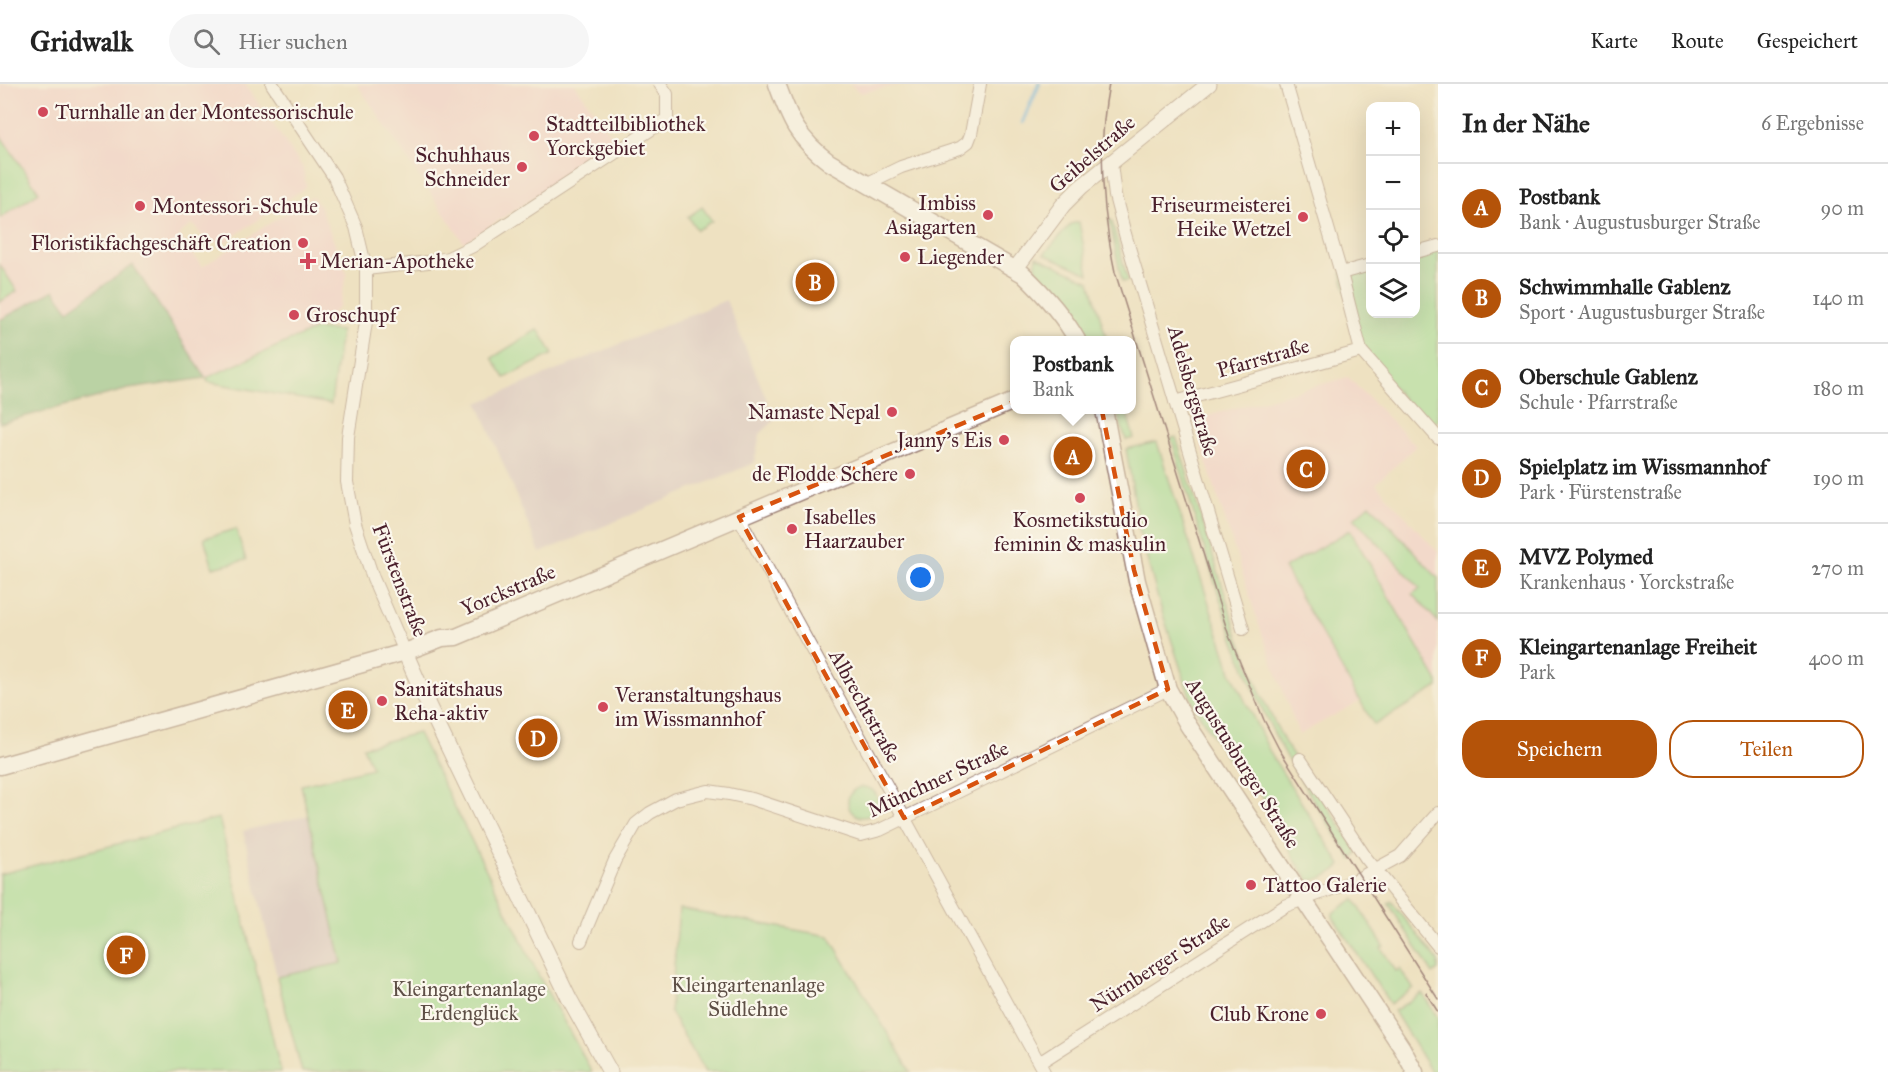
<!DOCTYPE html>
<html lang="de">
<meta charset="utf-8">
<style>
:root{--surface:#fff;--page:#f6f6f6;--text:#222;--muted:#767676;--line:#e0e0e0;--accent:#b45309}
body{margin:0;font-family:"IM FELL Great Primer",serif;background:var(--page);color:var(--text)}
.controls{position:absolute;right:18px;top:18px;display:grid;overflow:hidden;border-radius:12px;box-shadow:0 6px 24px #0002}
.controls button{width:54px;height:54px;display:grid;place-items:center;padding:0;border:0;border-bottom:2px solid var(--line);background:var(--surface);color:var(--text);font:30px sans-serif}
.you{position:absolute;left:921px;top:494px;width:21px;height:21px;margin:-15px;border:4px solid #fff;border-radius:50%;background:#1a73e8;box-shadow:0 0 0 9px #1a73e833}
.badge{display:grid;place-items:center;width:39px;height:39px;border-radius:50%;background:var(--accent);color:#fff;font-size:20px;font-weight:700}
.pin{position:absolute;translate:-50% -50%;border:3px solid #fff;box-shadow:0 2px 6px #0006}
.popup{position:absolute;left:1010px;top:252px;width:126px;height:78px;box-sizing:border-box;display:grid;place-content:center;border-radius:12px;background:var(--surface);filter:drop-shadow(0 2px 4px #0005);font-size:20px;white-space:nowrap;color:var(--muted)}
.popup b{font-size:22px;color:var(--text)}
.popup::after{content:'';position:absolute;left:50%;top:100%;margin-left:-12px;border:12px solid transparent;border-top-color:var(--surface)}
.list{margin:0;padding:0;list-style:none}
h2{display:flex;justify-content:space-between;align-items:center;height:78px;margin:0;padding:0 24px;font-size:26px}
h2 small{font-size:20px;font-weight:400;color:var(--muted)}
.list li{display:grid;grid-template-columns:39px 1fr auto;gap:18px;align-items:center;box-sizing:border-box;height:90px;padding:0 24px;border-top:2px solid var(--line)}
.list b{display:block;font-size:22px;white-space:nowrap}
.list p{margin:0;font-size:20px;white-space:nowrap;color:var(--muted)}
.list em{font-size:20px;font-style:normal;color:var(--muted)}
.actions{display:flex;gap:12px;padding:18px 24px}
.actions a{flex:1;padding:14px 0;border:2px solid var(--accent);border-radius:24px;text-align:center;font-size:21px;color:var(--accent)}
.actions .main{background:var(--accent);color:#fff}
.icon{flex:none;width:33px;height:33px;fill:none;stroke:currentColor;stroke-width:2;stroke-linecap:round;stroke-linejoin:round}
.map{position:relative;flex:none;width:1438px;height:988px;overflow:hidden}
header{display:flex;align-items:center;gap:36px;box-sizing:border-box;height:84px;padding:0 30px;background:var(--surface);border-bottom:2px solid var(--line)}
header strong{font-size:28px}
nav{display:flex;gap:33px;margin-inline-start:auto;font-size:21px}
.search{width:420px;height:54px;background:var(--page);display:flex;align-items:center;gap:15px;box-sizing:border-box;padding:0 21px;border-radius:33px;color:var(--muted);font-size:22px}
main{display:flex}
aside{flex:1;background:var(--surface)}
.map>svg:first-child{display:block}
.built{fill:#f7cfd4}
.industrial{fill:#d2bdc8}
.green{fill:#99df98;stroke:#727f62;stroke-width:1.5}
.forest{fill:#7abe80;stroke:#626e56;stroke-width:1.5}
.lines{fill:none;stroke-linecap:round;stroke-linejoin:round}
.stream{stroke:#6eb2e3;stroke-width:4.5}
.minor-casing{stroke:#9c8076;stroke-width:14}
.tertiary-casing{stroke:#9c8076;stroke-width:17}
.secondary-casing{stroke:#9c8076;stroke-width:19}
.minor{stroke:#fff;stroke-width:12}
.tertiary{stroke:#fff;stroke-width:15}
.secondary{stroke:#fff;stroke-width:16}
.tram{stroke:#4a1f2b;stroke-width:1.5}
.marked{fill:none;stroke:#d8530f;stroke-width:4.5;stroke-dasharray:12 8;stroke-linejoin:round}
.poi-dot{fill:#d1495b;stroke:#fbf7ec;stroke-width:2}
.labels{text-anchor:middle;dominant-baseline:central;stroke-width:4.5;stroke-linejoin:round;paint-order:stroke}
.poi-label{font-size:21px;fill:#4a1f2b;stroke:#fbf7ec;text-anchor:start}
.street-label{font-size:21px;fill:#4a1f2b;stroke:#fbf7ec}
.park-label{font-size:21px;fill:#5e4f46;stroke:#fbf7ec}
</style>
<header>
<strong>Gridwalk</strong>
<div class="search"><svg class="icon" aria-label="search" viewBox="0 0 24 24"><circle cx="10" cy="10" r="6"/><path d="M15 15l6 6"/></svg>Hier suchen</div>
<nav><a>Karte</a><a>Route</a><a>Gespeichert</a></nav>
</header>
<main>
<div class="map">
<svg width="1438" height="988" viewBox="0 0 1438 988">
<rect width="100%" height="100%" fill="#fbf7ec"/>
<filter id="ink" filterUnits="userSpaceOnUse"><feTurbulence type="fractalNoise" baseFrequency=".0167" numOctaves="2"/><feDisplacementMap in="SourceGraphic" scale="12" xChannelSelector="R" yChannelSelector="G"/><feConvolveMatrix kernelMatrix="1 2 1 2 8 2 1 2 1" color-interpolation-filters="sRGB"/></filter>
<filter id="wash" filterUnits="userSpaceOnUse"><feTurbulence type="fractalNoise" baseFrequency=".008" numOctaves="4" result="noise"/><feDisplacementMap in="SourceGraphic" scale="24" xChannelSelector="R" yChannelSelector="G"/><feGaussianBlur stdDeviation="1.35" result="paint"/><feColorMatrix in="noise" values="0 0 0 0 0 0 0 0 0 0 0 0 0 0 0 0 0 1.4 0 .05"/><feComposite in="paint" operator="in"/></filter>
<g filter="url(#wash)">
<rect width="100%" height="100%" fill="#eee1c1"/>
<path class="built" d="M 0,0 L 245,0 L 303,84 L 306,103 L 224,159 L 206,157 L 193,140 L 179,150 L 202,183 L 312,112 L 320,123 L 347,190 L 339,223 L 316,245 L 206,294 L 133,181 L 68,226 L 26,223 L 0,236 Z
M 357,0 L 575,0 L 617,60 L 464,159 Z
M 850,0 L 903,0 L 860,9 Z
M 1348,293 L 1416,362 L 1376,400 L 1438,468 L 1438,603 L 1374,641 L 1360,617 L 1299,651 L 1259,541 L 1193,336 Z"/>
<path class="industrial" d="M 726,216 L 775,336 L 760,350 L 754,379 L 540,469 L 478,319 Z
M 309,731 L 342,879 L 277,893 L 243,747 Z"/>
<path class="green" d="M 0,51 L 39,108 L 0,134 Z
M 702,123 L 712,137 L 697,146 L 688,133 Z
M 1109,135 L 1112,137 L 1128,197 L 1122,198 Z
M 1079,138 L 1089,190 L 1044,170 L 1071,140 Z
M 1438,162 L 1438,336 L 1429,344 L 1361,267 L 1341,189 L 1370,181 L 1370,230 L 1416,230 L 1416,168 Z
M 1036,172 L 1090,197 L 1107,256 L 1088,256 L 1071,230 L 1036,186 Z
M 0,181 L 17,207 L 0,218 Z
M 316,245 L 341,247 L 331,320 L 208,298 L 206,294 Z
M 538,245 L 553,270 L 505,294 L 492,274 Z
M 1116,326 L 1126,326 L 1134,354 L 1126,356 Z
M 1176,353 L 1237,549 L 1262,613 L 1285,659 L 1358,768 L 1352,776 C 1323,730 1290,684 1267,635 C 1225,546 1200,448 1171,354 Z
M 1157,358 L 1231,588 L 1272,672 L 1341,781 C 1335,788 1318,798 1309,796 L 1294,775 L 1275,734 L 1255,701 L 1245,690 L 1226,673 L 1195,624 L 1188,607 L 1158,515 L 1140,449 L 1126,365 Z
M 1370,420 L 1438,494 L 1438,538 L 1413,510 L 1420,504 L 1354,434 Z
M 236,445 L 246,476 L 213,484 L 204,454 Z
M 1350,446 L 1438,598 L 1438,603 L 1374,641 L 1284,484 Z
M 537,636 L 553,664 L 540,672 L 523,644 Z
M 418,649 L 541,896 L 592,988 L 302,988 L 277,893 L 342,879 L 301,701 L 372,684 L 363,663 Z
M848 718a15 15 0 1 1 30 0a15 15 0 1 1-30 0Z
M 219,734 L 281,988 L 0,988 L 0,790 Z
M 1354,815 L 1384,862 L 1381,864 L 1396,887 L 1400,885 L 1413,904 L 1390,920 L 1333,833 L 1333,829 Z
M 1391,817 L 1438,877 L 1438,886 L 1433,890 L 1388,819 Z
M 679,825 L 829,852 L 911,988 L 705,988 L 670,928 Z
M 1422,909 L 1438,934 L 1438,988 L 1431,988 L 1394,927 Z"/>
<path class="forest" d="M 133,181 L 206,294 L 129,305 L 0,339 L 0,236 L 54,206 L 68,226 Z"/>
<g class="lines">
<path class="stream" d="M 1023,38 L 1039,0"/>
</g>
</g>
<g filter="url(#ink)">
<g class="lines">
<defs>
<path id="minor" d="M 272,0 L 334,93 L 356,143 L 366,185 L 366,238 L 348,353 L 347,398 L 355,440 L 373,494 L 405,568
M 1286,0 L 1341,189 L 1361,267 L 1438,354
M 1111,79 L 1115,112 L 1125,150 L 1243,545
M 868,99 L 901,83 L 960,64 L 968,58 L 971,50 L 980,0
M 1416,168 L 1438,162
M 366,185 L 428,178 L 448,174 L 473,162 L 667,35 L 667,10 L 660,0
M 1341,189 L 1370,181
M 1175,318 L 1361,267
M 739,433 L 1044,988
M 1300,675 L 1366,774 L 1438,862
M 581,857 L 615,776 L 636,740 L 650,729 L 676,715 L 708,707 L 729,710 L 752,715 L 861,751 L 880,746 L 1168,605
M 1039,979 L 1285,822 L 1354,797 L 1400,772 L 1438,729"/>
<path id="tertiary" d="M 1016,184 L 1063,121 L 1081,103 L 1209,0
M 405,568 L 429,623 L 569,914 L 610,988"/>
<path id="secondary" d="M 777,0 C 790,36 797,54 829,78 L 1023,190 C 1044,210 1063,231 1077,256
M 1104,326 L 1137,497 L 1168,605 L 1188,641 L 1402,964 L 1415,988
M 0,682 L 405,568 L 442,554 L 456,553 L 1014,317"/>
</defs>
<use href="#minor" class="minor-casing"/>
<use href="#tertiary" class="tertiary-casing"/>
<use href="#secondary" class="secondary-casing"/>
<use href="#minor" class="minor"/>
<use href="#tertiary" class="tertiary"/>
<use href="#secondary" class="secondary"/>
<path class="tram" d="M 1109,0 C 1097,63 1102,126 1115,188 L 1229,552 L 1264,636 L 1279,665 L 1438,915
M 1426,909 L 1438,928"/>
</g>
</g>
<path d="M0 0H1438V988H0ZM 1090,286 L 1097,302 L 1134,486 L 1168,605 L 904,734 L 739,433 Z" fill="#eee1c1" fill-opacity=".55" fill-rule="evenodd"/>
<path class="marked" d="M 1090,286 L 1097,302 L 1134,486 L 1168,605 L 904,734 L 739,433 Z"/>
<g class="poi-dot">
<circle cx="43" cy="28" r="6"/>
<circle cx="534" cy="52" r="6"/>
<circle cx="522" cy="83" r="6"/>
<circle cx="140" cy="122" r="6"/>
<circle cx="988" cy="131" r="6"/>
<circle cx="1303" cy="133" r="6"/>
<circle cx="303" cy="159" r="6"/>
<circle cx="905" cy="173" r="6"/>
<path d="M305 168h6v6h6v6h-6v6h-6v-6h-6v-6h6z"/>
<circle cx="294" cy="231" r="6"/>
<circle cx="892" cy="328" r="6"/>
<circle cx="1004" cy="356" r="6"/>
<circle cx="910" cy="390" r="6"/>
<circle cx="1080" cy="414" r="6"/>
<circle cx="792" cy="445" r="6"/>
<circle cx="382" cy="617" r="6"/>
<circle cx="603" cy="623" r="6"/>
<circle cx="1251" cy="801" r="6"/>
<circle cx="1321" cy="930" r="6"/>
</g>
<g class="labels">
<g class="poi-label">
<text x="55" y="28">Turnhalle an der Montessorischule</text>
<text x="546" y="40">Stadtteilbibliothek<tspan x="546" dy="24">Yorckgebiet</tspan></text>
<text x="510" y="71" text-anchor="end">Schuhhaus<tspan x="510" dy="24">Schneider</tspan></text>
<text x="976" y="119" text-anchor="end">Imbiss<tspan x="976" dy="24">Asiagarten</tspan></text>
<text x="1291" y="121" text-anchor="end">Friseurmeisterei<tspan x="1291" dy="24">Heike Wetzel</tspan></text>
<text x="152" y="122">Montessori-Schule</text>
<text x="291" y="159" text-anchor="end">Floristikfachgeschäft Creation</text>
<text x="917" y="173">Liegender</text>
<text x="320" y="177">Merian-Apotheke</text>
<text x="306" y="231">Groschupf</text>
<text x="880" y="328" text-anchor="end">Namaste Nepal</text>
<text x="992" y="356" text-anchor="end">Janny's Eis</text>
<text x="898" y="390" text-anchor="end">de Flodde Schere</text>
<text x="804" y="433">Isabelles<tspan x="804" dy="24">Haarzauber</tspan></text>
<text x="1080" y="436" text-anchor="middle">Kosmetikstudio<tspan x="1080" dy="24">feminin &amp; maskulin</tspan></text>
<text x="394" y="605">Sanitätshaus<tspan x="394" dy="24">Reha-aktiv</tspan></text>
<text x="615" y="611">Veranstaltungshaus<tspan x="615" dy="24">im Wissmannhof</tspan></text>
<text x="1263" y="801">Tattoo Galerie</text>
<text x="1309" y="930" text-anchor="end">Club Krone</text>
</g>
<g class="street-label">
<text transform="translate(1092 70) rotate(-41)">Geibelstraße</text>
<text transform="translate(1263 274) rotate(-16)">Pfarrstraße</text>
<text transform="translate(1193 307) rotate(74)">Adelsbergstraße</text>
<text transform="translate(400 496) rotate(69)">Fürstenstraße</text>
<text transform="translate(508 506) rotate(-23)">Yorckstraße</text>
<text transform="translate(865 622) rotate(61)">Albrechtstraße</text>
<text transform="translate(1243 679) rotate(58)">Augustusburger Straße</text>
<text transform="translate(938 695) rotate(-25)">Münchner Straße</text>
<text transform="translate(1160 879) rotate(-33)">Nürnberger Straße</text>
</g>
<g class="park-label">
<text x="748" y="901">Kleingartenanlage<tspan x="748" dy="24">Südlehne</tspan></text>
<text x="469" y="905">Kleingartenanlage<tspan x="469" dy="24">Erdenglück</tspan></text>
</g>
</g>
</svg>
<div class="controls">
<button>+</button>
<button>−</button>
<button><svg class="icon" aria-label="locate" viewBox="0 0 24 24"><circle cx="12" cy="12" r="6"/><path d="M12 2v4M12 18v4M2 12h4M18 12h4"/></svg></button>
<button><svg class="icon" aria-label="layers" viewBox="0 0 24 24"><path d="M12 4l9 5-9 5-9-5zM3 14l9 5 9-5"/></svg></button>
</div>
<div class="you"></div>
<div class="pin badge" style="left:1073px;top:372px">A</div>
<div class="popup"><b>Postbank</b>Bank</div>
<div class="pin badge" style="left:815px;top:198px">B</div>
<div class="pin badge" style="left:1306px;top:385px">C</div>
<div class="pin badge" style="left:538px;top:654px">D</div>
<div class="pin badge" style="left:348px;top:626px">E</div>
<div class="pin badge" style="left:126px;top:871px">F</div>
</div>
<aside>
<h2>In der Nähe<small>6 Ergebnisse</small></h2>
<ul class="list">
<li><span class="badge">A</span><div><b>Postbank</b><p>Bank · Augustusburger Straße</p></div><em>90 m</em></li>
<li><span class="badge">B</span><div><b>Schwimmhalle Gablenz</b><p>Sport · Augustusburger Straße</p></div><em>140 m</em></li>
<li><span class="badge">C</span><div><b>Oberschule Gablenz</b><p>Schule · Pfarrstraße</p></div><em>180 m</em></li>
<li><span class="badge">D</span><div><b>Spielplatz im Wissmannhof</b><p>Park · Fürstenstraße</p></div><em>190 m</em></li>
<li><span class="badge">E</span><div><b>MVZ Polymed</b><p>Krankenhaus · Yorckstraße</p></div><em>270 m</em></li>
<li><span class="badge">F</span><div><b>Kleingartenanlage Freiheit</b><p>Park</p></div><em>400 m</em></li>
</ul>
<div class="actions"><a class="main">Speichern</a><a>Teilen</a></div>
</aside>
</main>
